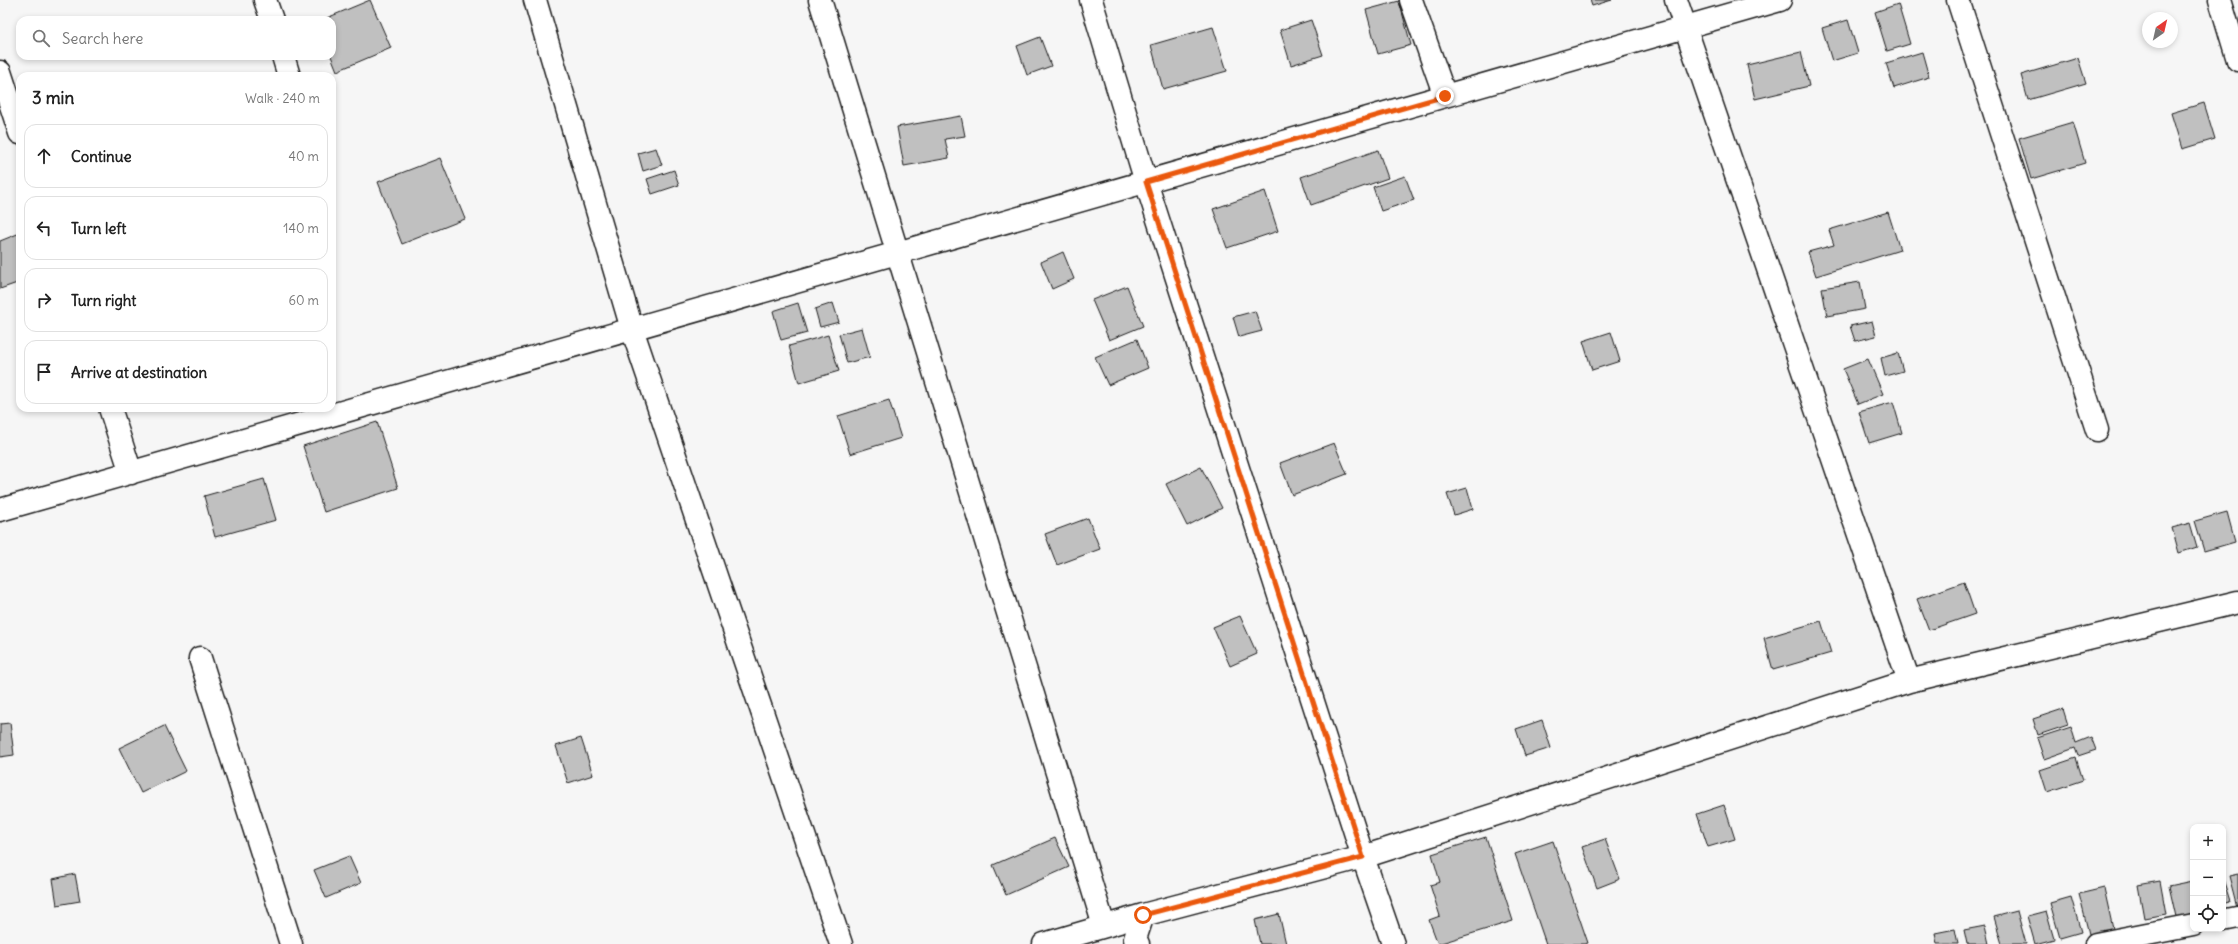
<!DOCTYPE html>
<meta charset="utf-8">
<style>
:root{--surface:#fff;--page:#f2f2f2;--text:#222;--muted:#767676;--line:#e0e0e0}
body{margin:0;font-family:Delius,sans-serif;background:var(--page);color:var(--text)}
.controls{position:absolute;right:12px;bottom:12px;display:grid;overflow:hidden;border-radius:8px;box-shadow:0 2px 6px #0003}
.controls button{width:36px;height:36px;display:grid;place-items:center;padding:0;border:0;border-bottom:1px solid var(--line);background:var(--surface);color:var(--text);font:20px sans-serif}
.compass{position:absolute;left:2142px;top:12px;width:36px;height:36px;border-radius:50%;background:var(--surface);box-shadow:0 2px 6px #0003;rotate:34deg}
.stop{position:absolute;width:12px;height:12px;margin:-9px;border:3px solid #ea580c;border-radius:50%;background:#fff}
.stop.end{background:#ea580c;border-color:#fff;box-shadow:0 1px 4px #0008}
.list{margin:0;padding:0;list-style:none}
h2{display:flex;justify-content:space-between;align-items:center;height:52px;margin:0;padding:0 16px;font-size:17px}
h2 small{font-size:13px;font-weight:400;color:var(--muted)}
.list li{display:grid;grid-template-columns:26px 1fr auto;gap:12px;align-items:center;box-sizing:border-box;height:64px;margin:0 8px 8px;padding:0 8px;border:1px solid var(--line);border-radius:12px}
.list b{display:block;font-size:15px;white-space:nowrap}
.list em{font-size:13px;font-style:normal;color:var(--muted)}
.icon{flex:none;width:22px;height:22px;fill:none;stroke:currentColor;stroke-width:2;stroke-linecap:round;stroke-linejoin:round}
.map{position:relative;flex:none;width:2238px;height:944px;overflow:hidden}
.search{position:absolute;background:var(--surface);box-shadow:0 2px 6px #0003;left:16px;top:16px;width:320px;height:44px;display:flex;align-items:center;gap:10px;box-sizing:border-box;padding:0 14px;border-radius:12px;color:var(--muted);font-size:15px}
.panel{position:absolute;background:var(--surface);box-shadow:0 2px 6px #0003;left:16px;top:72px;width:320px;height:340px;border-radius:12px}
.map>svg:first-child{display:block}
.building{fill:#c0c0c0;stroke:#1c1c1c}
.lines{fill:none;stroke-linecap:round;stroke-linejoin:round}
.minor-casing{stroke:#1c1c1c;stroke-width:25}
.minor{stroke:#fff;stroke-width:22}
.route{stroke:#ea580c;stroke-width:5}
</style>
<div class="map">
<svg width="2238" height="944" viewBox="0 0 2238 944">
<rect width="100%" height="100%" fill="#f6f6f6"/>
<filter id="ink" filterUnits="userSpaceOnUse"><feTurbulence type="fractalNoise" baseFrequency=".025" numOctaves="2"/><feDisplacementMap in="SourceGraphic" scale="8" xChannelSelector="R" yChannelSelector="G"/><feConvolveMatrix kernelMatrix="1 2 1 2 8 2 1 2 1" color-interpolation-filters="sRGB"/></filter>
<g filter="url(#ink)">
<path class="building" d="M 370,0 L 391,48 L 337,71 L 331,56 L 332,20 L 322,20 Z
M 1590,0 L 1612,0 L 1592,6 Z
M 1399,1 L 1411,45 L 1378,54 L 1366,10 Z
M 1898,4 L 1910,44 L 1887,51 L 1875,12 Z
M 1311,20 L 1323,55 L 1291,65 L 1280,30 Z
M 1848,20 L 1858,53 L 1832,61 L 1822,28 Z
M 1213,27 L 1227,71 L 1163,89 L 1151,45 Z
M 1040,37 L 1051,66 L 1027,75 L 1017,46 Z
M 1801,52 L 1809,86 L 1755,99 L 1747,65 Z
M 1922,52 L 1929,77 L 1894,88 L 1886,63 Z
M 2078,58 L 2086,83 L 2028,100 L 2021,75 Z
M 2204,103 L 2215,139 L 2182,149 L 2171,113 Z
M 961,116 L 965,136 L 945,139 L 949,158 L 904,166 L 897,127 Z
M 2073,122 L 2085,163 L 2031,179 L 2019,138 Z
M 656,148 L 662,165 L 643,171 L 638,153 Z
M 1378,150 L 1388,178 L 1311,205 L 1301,177 Z
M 440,158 L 465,219 L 402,244 L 378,182 Z
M 674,170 L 679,185 L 652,194 L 647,179 Z
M 1405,176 L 1414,200 L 1381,211 L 1373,187 Z
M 1265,191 L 1278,231 L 1227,248 L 1213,209 Z
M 1888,212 L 1900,250 L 1816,276 L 1808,252 L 1834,245 L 1829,230 Z
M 20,233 L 20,282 L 0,289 L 0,241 Z
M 1063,252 L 1074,279 L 1052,289 L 1041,262 Z
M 1860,282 L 1865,309 L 1827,316 L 1822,288 Z
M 1127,286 L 1143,326 L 1109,340 L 1092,300 Z
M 798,303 L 807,333 L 781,340 L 773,311 Z
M 833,303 L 839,322 L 820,327 L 815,309 Z
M 1255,311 L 1262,331 L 1239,337 L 1233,317 Z
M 1872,321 L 1876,336 L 1855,341 L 1850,326 Z
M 862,328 L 870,357 L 847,363 L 839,334 Z
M 1611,332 L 1620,361 L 1592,370 L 1583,341 Z
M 828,335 L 839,371 L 799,383 L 789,346 Z
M 1137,339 L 1148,368 L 1108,385 L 1095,357 Z
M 1898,353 L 1903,371 L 1885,376 L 1881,358 Z
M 1868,359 L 1883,394 L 1858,404 L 1843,369 Z
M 889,400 L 901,438 L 850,454 L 838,416 Z
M 1893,402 L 1902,433 L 1869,443 L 1859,412 Z
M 377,422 L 398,488 L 324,512 L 303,446 Z
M 1334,443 L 1347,474 L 1292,495 L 1280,463 Z
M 1201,467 L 1222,508 L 1187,526 L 1166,484 Z
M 264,479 L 276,520 L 215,537 L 204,496 Z
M 1467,488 L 1473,509 L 1454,515 L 1447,494 Z
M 2227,512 L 2235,542 L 2204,551 L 2195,521 Z
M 1088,518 L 1100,549 L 1057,565 L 1045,534 Z
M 2190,523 L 2197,547 L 2179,553 L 2172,528 Z
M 1964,582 L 1975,614 L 1929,630 L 1917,599 Z
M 1240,616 L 1257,654 L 1230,666 L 1213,627 Z
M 1821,621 L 1831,653 L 1773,670 L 1764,638 Z
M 2063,709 L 2068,725 L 2038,735 L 2033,719 Z
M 1542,720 L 1551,748 L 1525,756 L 1516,729 Z
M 10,723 L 14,755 L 0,757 L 0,724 Z
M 164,726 L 186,771 L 141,793 L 119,748 Z
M 2071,727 L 2076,743 L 2091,737 L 2096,750 L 2078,756 L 2075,748 L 2044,759 L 2037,738 Z
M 581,738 L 593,775 L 568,783 L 556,746 Z
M 2076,758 L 2083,780 L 2047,792 L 2040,770 Z
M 1724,805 L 1735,839 L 1708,847 L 1697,814 Z
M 1486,837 L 1513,921 L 1438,944 L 1429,920 L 1440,916 L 1430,885 L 1440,882 L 1432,854 Z
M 1055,838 L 1069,867 L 1006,895 L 993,865 Z
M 1605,839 L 1620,879 L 1597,888 L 1582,847 Z
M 1553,841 L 1588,943 L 1584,944 L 1546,944 L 1515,854 Z
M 349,856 L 361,883 L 326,898 L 314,870 Z
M 75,874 L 80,901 L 57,905 L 53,879 Z
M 2238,874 L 2238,907 L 2237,907 L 2229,876 Z
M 2223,879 L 2230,901 L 2223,903 Z
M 2160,881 L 2166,914 L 2144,918 L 2138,885 Z
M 2193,881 L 2193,913 L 2176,917 L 2169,886 Z
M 2104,888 L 2113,929 L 2089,934 L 2079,894 Z
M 2071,897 L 2081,932 L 2060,938 L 2050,903 Z
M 2017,911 L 2026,944 L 2002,944 L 1994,917 Z
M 2046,911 L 2054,939 L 2035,944 L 2027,916 Z
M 1279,914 L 1286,944 L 1260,944 L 1255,920 Z
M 1985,926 L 1989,944 L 1967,944 L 1964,930 Z
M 1955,929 L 1958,944 L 1937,944 L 1935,933 Z"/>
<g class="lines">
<defs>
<path id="minor" d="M 265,0 L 272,20
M 535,0 L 632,329 L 841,944
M 820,0 L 1104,926
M 1091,0 L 1146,182 L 1363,857 L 1909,681 L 2238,602
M 1411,0 L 1445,96
M 1676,0 L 1909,681
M 1958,0 L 2097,430
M 2220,0 L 2238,60
M 283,56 L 289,76
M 0,72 L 20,133
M 110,408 L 131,473
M 0,510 L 1780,0
M 200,658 L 291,944
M 2223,920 L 2238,917
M 1044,944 L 1143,915
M 1138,944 L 1135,939 L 1143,915 L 1363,857 L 1393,944
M 2096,944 L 2193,925"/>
</defs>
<use href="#minor" class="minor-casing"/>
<use href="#minor" class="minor"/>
</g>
</g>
<g class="lines" filter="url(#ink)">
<path class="route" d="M 1143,915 L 1363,857 L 1146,182 L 1445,96"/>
</g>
</svg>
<div class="controls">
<button>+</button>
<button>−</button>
<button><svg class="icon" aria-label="locate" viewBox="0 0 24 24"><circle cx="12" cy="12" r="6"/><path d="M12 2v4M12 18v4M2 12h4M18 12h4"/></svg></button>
</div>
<svg class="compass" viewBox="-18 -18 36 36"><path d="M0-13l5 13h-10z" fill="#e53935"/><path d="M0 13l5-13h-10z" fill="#767676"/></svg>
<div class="stop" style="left:1143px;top:915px"></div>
<div class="stop end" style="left:1445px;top:96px"></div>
<div class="search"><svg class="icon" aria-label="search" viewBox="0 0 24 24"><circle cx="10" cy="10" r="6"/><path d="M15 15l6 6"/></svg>Search here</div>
<section class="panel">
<h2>3 min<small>Walk · 240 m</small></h2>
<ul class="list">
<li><svg class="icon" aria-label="ahead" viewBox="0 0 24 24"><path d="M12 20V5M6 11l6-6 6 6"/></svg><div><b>Continue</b></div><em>40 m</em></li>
<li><svg class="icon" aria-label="left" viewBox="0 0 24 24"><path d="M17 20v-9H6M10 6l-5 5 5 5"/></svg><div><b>Turn left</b></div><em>140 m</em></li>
<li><svg class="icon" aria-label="right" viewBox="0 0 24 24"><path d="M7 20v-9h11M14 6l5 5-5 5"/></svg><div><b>Turn right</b></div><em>60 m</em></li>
<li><svg class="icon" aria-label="arrive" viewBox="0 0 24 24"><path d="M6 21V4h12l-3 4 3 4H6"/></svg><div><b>Arrive at destination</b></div></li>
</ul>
</section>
</div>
